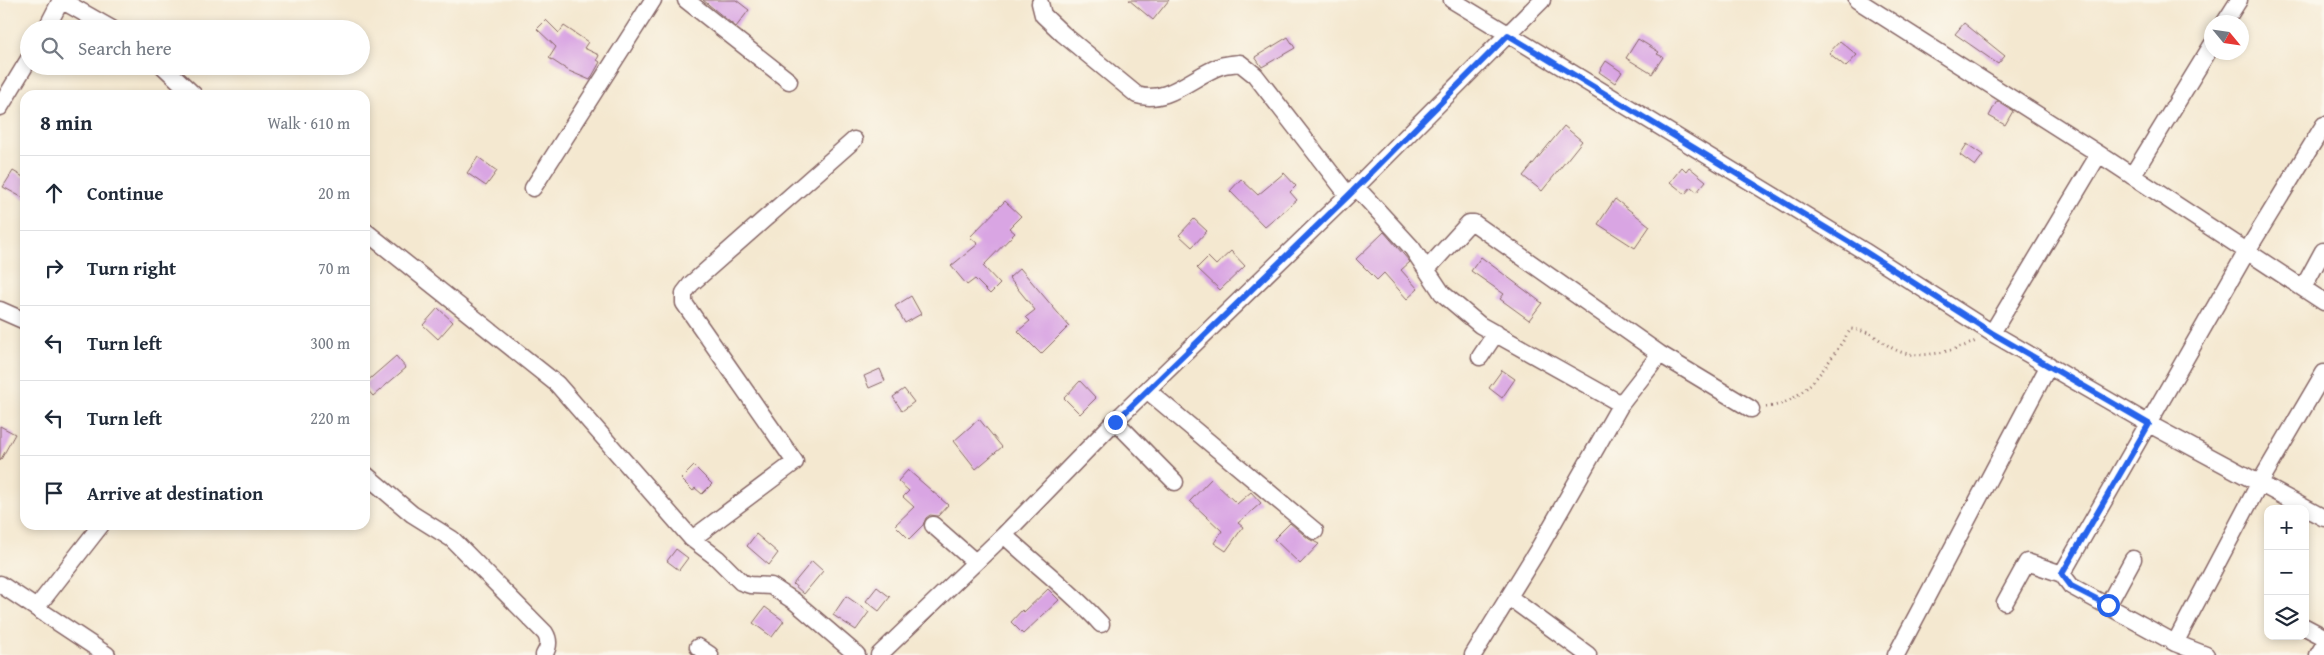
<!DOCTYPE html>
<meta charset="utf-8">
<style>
:root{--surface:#fff;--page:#f2f2f3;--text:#1f2937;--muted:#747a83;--line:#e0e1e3}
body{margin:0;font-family:"Gentium Book Plus",serif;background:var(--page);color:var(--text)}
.controls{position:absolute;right:15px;bottom:15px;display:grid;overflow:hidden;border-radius:10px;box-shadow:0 2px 8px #0003}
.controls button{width:45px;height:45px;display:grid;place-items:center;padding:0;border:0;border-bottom:1px solid var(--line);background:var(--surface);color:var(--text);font:25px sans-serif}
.compass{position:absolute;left:2204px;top:15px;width:45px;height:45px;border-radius:50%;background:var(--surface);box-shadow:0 2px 8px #0003;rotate:119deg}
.stop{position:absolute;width:15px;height:15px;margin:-11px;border:4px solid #2563eb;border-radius:50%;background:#fff}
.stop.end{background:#2563eb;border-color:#fff;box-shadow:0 1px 5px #0008}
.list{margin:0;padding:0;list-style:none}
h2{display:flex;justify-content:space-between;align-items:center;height:65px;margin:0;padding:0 20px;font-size:21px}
h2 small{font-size:16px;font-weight:400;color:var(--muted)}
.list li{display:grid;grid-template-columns:32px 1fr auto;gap:15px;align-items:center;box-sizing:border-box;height:75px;padding:0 20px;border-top:1px solid var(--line)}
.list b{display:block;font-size:19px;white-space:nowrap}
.list em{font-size:16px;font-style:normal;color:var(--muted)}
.icon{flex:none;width:28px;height:28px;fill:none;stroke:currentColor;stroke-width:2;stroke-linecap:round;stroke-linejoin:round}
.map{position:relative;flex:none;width:2324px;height:655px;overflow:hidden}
.search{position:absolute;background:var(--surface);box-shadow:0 2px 8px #0003;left:20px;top:20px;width:350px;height:55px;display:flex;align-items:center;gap:12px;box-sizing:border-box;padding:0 18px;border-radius:28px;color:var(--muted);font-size:19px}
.panel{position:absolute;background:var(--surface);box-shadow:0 2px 8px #0003;left:20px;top:90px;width:350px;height:440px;border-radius:15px}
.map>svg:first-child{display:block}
.building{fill:#d9a5e3}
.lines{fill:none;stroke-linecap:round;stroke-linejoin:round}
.minor-casing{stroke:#866565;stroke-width:19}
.path{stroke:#866565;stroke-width:3;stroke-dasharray:1 4;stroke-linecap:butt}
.minor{stroke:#fff;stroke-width:16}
.route{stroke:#2563eb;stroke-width:6}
</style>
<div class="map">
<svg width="2324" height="655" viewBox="0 0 2324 655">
<rect width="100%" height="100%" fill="#fbf7ec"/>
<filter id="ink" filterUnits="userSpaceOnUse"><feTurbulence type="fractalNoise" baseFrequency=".02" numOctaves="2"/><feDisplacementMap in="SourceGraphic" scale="10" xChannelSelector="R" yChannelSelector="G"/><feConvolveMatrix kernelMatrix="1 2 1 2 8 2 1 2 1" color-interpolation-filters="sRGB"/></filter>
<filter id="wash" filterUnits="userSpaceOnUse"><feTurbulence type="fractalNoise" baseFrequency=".0096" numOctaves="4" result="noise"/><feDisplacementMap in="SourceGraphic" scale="20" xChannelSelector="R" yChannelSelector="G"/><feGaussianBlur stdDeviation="1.12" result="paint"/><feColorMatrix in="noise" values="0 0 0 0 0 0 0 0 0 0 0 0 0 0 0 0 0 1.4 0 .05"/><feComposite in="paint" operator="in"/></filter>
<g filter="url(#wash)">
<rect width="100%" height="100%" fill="#f4e8d0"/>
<g id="blocks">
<path class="building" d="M 703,0 L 736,0 L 749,10 L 736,27 Z
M 1129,0 L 1169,0 L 1153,20 Z
M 546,20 L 559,33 L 564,26 L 588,42 L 584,48 L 599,55 L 597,60 L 600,62 L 590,80 L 569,71 L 549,58 L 556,47 L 537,29 Z
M 1964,23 L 2005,56 L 1998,64 L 1955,34 Z
M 1288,37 L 1295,48 L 1262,67 L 1255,57 Z
M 1638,39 L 1659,52 L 1657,54 L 1663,57 L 1652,74 L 1626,58 Z
M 1840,41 L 1857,55 L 1846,67 L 1829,53 Z
M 1606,61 L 1622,72 L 1615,83 L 1599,72 Z
M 1997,101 L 2013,111 L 2005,125 L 1989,116 Z
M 1564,126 L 1582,141 L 1542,191 L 1523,176 Z
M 1967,144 L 1983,155 L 1975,166 L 1960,155 Z
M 478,157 L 497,171 L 486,186 L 467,173 Z
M 1682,167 L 1686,171 L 1689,167 L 1706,181 L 1697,192 L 1691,187 L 1685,194 L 1670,182 Z
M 13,171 L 25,178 L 25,199 L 3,187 Z
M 1284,173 L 1296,186 L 1290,192 L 1297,200 L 1265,227 L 1230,191 L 1241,179 L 1258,195 Z
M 1615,199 L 1650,226 L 1635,248 L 1598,224 Z
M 1005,201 L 1021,216 L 1009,228 L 1015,233 L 983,266 L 1000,284 L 990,294 L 975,279 L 967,285 L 951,266 L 978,244 L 970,237 Z
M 1194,219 L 1207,231 L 1192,247 L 1179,235 Z
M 1384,232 L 1410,262 L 1401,270 L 1418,289 L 1407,299 L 1384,273 L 1377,280 L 1356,259 Z
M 1231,251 L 1245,266 L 1220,290 L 1197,268 L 1208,257 L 1216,265 Z
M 1481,257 L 1542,303 L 1529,320 L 1500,299 L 1504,294 L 1471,271 Z
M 1020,268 L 1069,326 L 1041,354 L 1018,331 L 1030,321 L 1026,317 L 1035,310 L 1009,278 Z
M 911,296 L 921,314 L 905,323 L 895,306 Z
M 438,308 L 453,322 L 438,339 L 423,325 Z
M 396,356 L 406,368 L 373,396 L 365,387 L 365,383 Z
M 880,369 L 885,381 L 869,388 L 864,376 Z
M 1502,370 L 1515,379 L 1502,398 L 1489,388 Z
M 1080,381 L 1096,398 L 1080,414 L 1064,398 Z
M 904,389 L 914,402 L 902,411 L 893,397 Z
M 979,419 L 1002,447 L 976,469 L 954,441 Z
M 0,426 L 15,434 L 0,461 Z
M 694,466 L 712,484 L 702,494 L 695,488 L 693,491 L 681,479 Z
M 908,470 L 948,505 L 938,516 L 930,515 L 926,518 L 923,525 L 909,539 L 895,525 L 914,507 L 903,497 L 909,491 L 898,481 Z
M 1211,479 L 1237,504 L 1251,492 L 1261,503 L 1238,523 L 1243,527 L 1226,551 L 1214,543 L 1222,531 L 1190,501 Z
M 1290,523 L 1309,539 L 1319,544 L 1300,564 L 1274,539 Z
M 756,534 L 778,553 L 769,565 L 747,546 Z
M 676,549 L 688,558 L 679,570 L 667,561 Z
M 812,561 L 823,571 L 804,594 L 793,584 Z
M 877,587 L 890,597 L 879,611 L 866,601 Z
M 1048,589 L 1059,600 L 1023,634 L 1011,622 L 1022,610 L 1024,612 Z
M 846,596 L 869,612 L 856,630 L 833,615 Z
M 765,607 L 784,621 L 772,637 L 753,623 Z"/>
</g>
</g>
<g filter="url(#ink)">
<use href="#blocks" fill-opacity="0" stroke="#866565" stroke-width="1"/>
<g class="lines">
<defs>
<path id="minor" d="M 61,0 L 112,29
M 686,0 L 789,81
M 1452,0 L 1864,251 L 1992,333 L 2149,424 L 2324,518
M 1857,0 L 2099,154 L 2324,302
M 1040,3 L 1043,15 L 1063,34 L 1137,95 C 1167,105 1194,75 1221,66 C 1227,64 1234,64 1240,63 L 1255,75 L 1348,195
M 2225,22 L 2239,0
M 46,29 L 61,0
M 163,66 L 194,95
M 0,107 L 29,59
M 2132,176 L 2212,45
M 1356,187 L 1412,248 L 1442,293 L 1480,325 L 1621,404
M 533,188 L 653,0
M 365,231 L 557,384 L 692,539 L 717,558 L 741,582 L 750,585 L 771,586 L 794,601 L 857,655
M 1427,269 L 1469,223 L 1474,223 L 1660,354 L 1751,409
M 2303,288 L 2323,251
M 0,310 L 25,321
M 1992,333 L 2099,154
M 1480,357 L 1496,333
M 1148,391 L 1315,531
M 1115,421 L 1175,482
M 365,474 L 412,514 L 452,539 L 545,633 C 550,641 549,647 544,655
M 933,525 L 975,562
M 1004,535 C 1036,565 1071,591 1101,624
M 692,539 L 795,462 L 684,303 L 684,293 L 691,284 L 854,140
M 0,584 L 107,655
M 1509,597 L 1588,655
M 2005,602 L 2027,562 L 2062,574
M 2108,605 L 2133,559
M 37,607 L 101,525
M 2305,627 L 2324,637
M 2175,643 L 2259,484 L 2324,373
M 698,647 L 710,655
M 879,655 L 1004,535 L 1115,421 L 1348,195 L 1542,0
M 1473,655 L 1539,548 L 1621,404 L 1660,354
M 1896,655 L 2049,365
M 2206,655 L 2175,643 L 2071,586 L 2062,574 L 2247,251 L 2324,125
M 2318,655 L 2324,645"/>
</defs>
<use href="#minor" class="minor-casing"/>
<path class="path" d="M 1766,407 C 1807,404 1830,359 1851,329 C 1876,332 1876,340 1896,350 C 1918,361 1955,351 1976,341"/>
<use href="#minor" class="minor"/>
</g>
</g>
<g class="lines" filter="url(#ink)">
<path class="route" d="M 1115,422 L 1348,196 L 1508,35 L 1864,251 L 1992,333 L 2149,424 L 2062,574 L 2071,586 L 2108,605"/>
</g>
</svg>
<div class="controls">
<button>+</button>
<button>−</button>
<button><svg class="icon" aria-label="layers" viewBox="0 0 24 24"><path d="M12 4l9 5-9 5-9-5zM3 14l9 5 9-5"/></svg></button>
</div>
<svg class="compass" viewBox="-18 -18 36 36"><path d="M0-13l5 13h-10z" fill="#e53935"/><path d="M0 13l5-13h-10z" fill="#747a83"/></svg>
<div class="stop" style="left:2108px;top:605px"></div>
<div class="stop end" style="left:1115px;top:422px"></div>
<div class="search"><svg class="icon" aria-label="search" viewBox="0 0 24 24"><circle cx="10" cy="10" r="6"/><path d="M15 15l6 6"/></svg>Search here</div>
<section class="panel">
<h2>8 min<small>Walk · 610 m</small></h2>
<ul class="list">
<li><svg class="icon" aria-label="ahead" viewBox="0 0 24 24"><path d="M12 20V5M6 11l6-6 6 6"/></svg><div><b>Continue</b></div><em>20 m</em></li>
<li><svg class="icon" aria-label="right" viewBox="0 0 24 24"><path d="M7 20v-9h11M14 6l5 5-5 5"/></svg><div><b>Turn right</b></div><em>70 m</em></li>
<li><svg class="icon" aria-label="left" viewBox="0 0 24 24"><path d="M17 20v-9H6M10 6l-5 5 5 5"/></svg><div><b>Turn left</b></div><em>300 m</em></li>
<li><svg class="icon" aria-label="left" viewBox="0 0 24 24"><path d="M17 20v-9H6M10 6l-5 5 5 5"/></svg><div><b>Turn left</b></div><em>220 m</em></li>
<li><svg class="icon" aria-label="arrive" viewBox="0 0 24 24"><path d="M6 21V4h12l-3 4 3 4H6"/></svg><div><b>Arrive at destination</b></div></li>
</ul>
</section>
</div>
